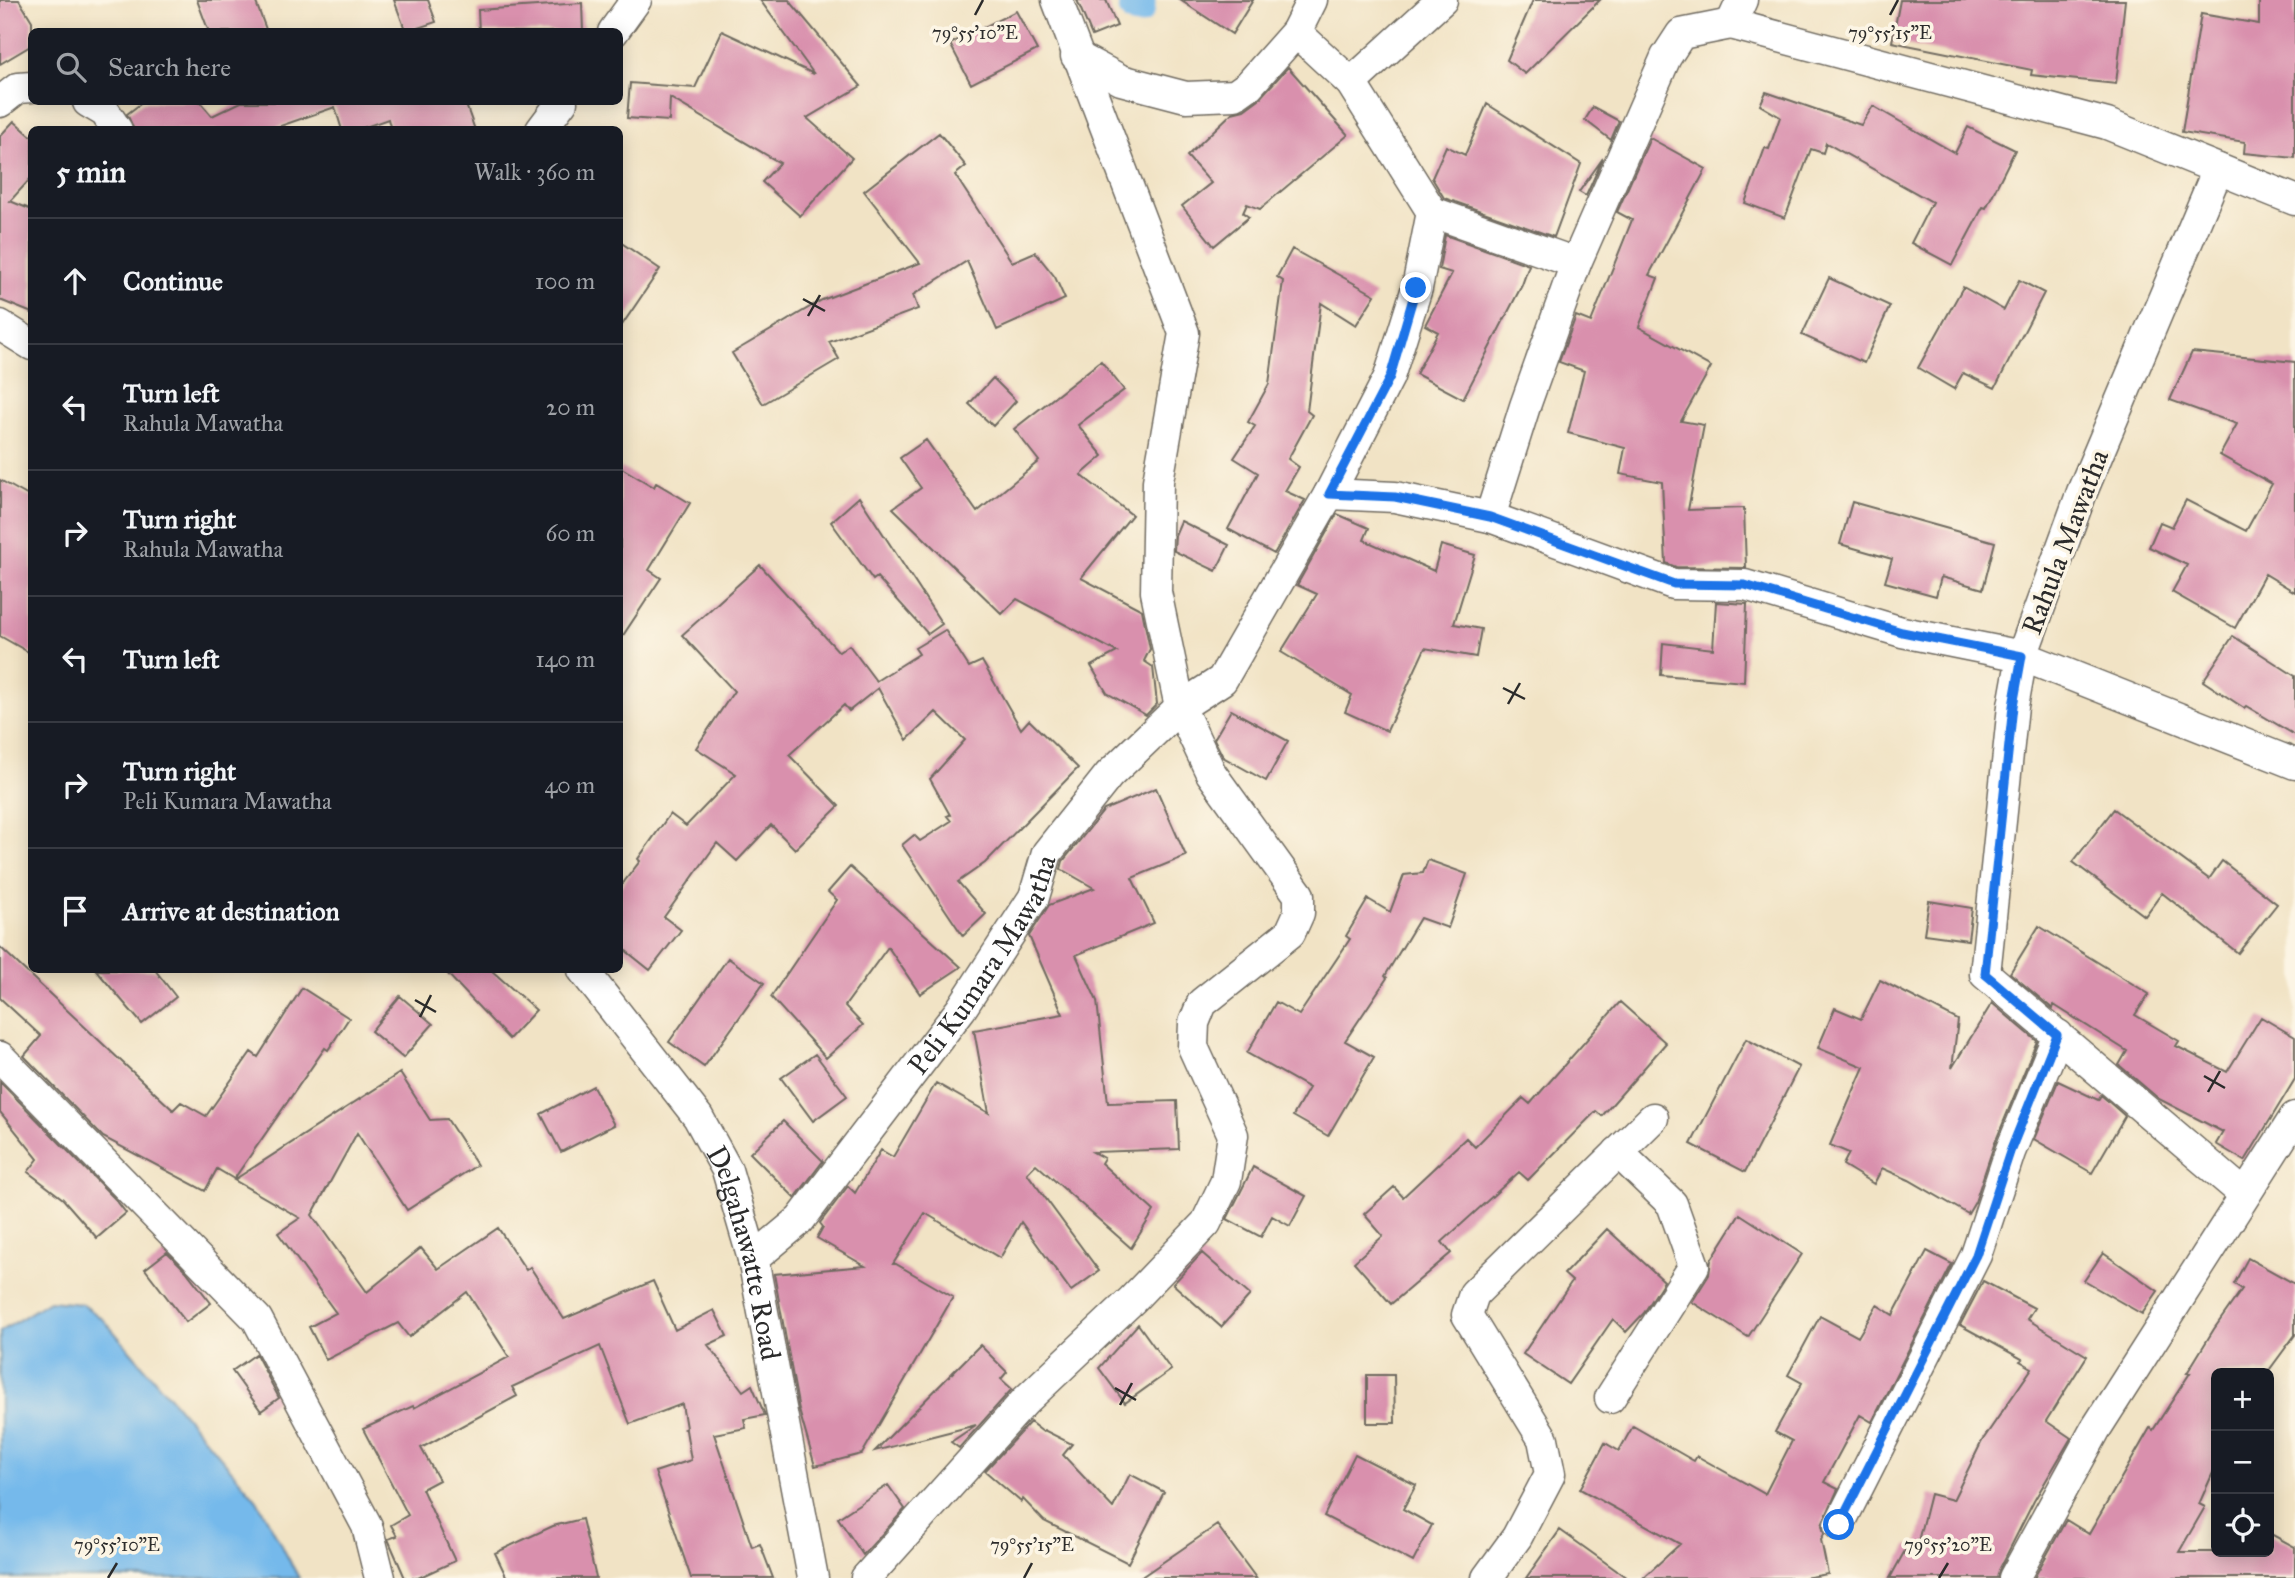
<!DOCTYPE html>
<meta charset="utf-8">
<style>
:root{--surface:#171b24;--page:#20242c;--text:#f1f3f6;--muted:#9ea1a6;--line:#363941}
body{margin:0;font-family:"IM FELL Great Primer",serif;background:var(--page);color:var(--text)}
.controls{position:absolute;right:21px;bottom:21px;display:grid;overflow:hidden;border-radius:10px;box-shadow:0 4px 18px #0003}
.controls button{width:63px;height:63px;display:grid;place-items:center;padding:0;border:0;border-bottom:2px solid var(--line);background:var(--surface);color:var(--text);font:35px sans-serif}
.stop{position:absolute;width:21px;height:21px;margin:-16px;border:5px solid #1a73e8;border-radius:50%;background:#fff}
.stop.end{background:#1a73e8;border-color:#fff;box-shadow:0 2px 7px #0008}
.list{margin:0;padding:0;list-style:none}
h2{display:flex;justify-content:space-between;align-items:center;height:91px;margin:0;padding:0 28px;font-size:30px}
h2 small{font-size:23px;font-weight:400;color:var(--muted)}
.list li{display:grid;grid-template-columns:46px 1fr auto;gap:21px;align-items:center;box-sizing:border-box;height:126px;padding:0 28px;border-top:2px solid var(--line)}
.list b{display:block;font-size:26px;white-space:nowrap}
.list p{margin:0;font-size:23px;white-space:nowrap;color:var(--muted)}
.list em{font-size:23px;font-style:normal;color:var(--muted)}
.icon{flex:none;width:38px;height:38px;fill:none;stroke:currentColor;stroke-width:2;stroke-linecap:round;stroke-linejoin:round}
.map{position:relative;flex:none;width:2295px;height:1578px;overflow:hidden}
.search{position:absolute;background:var(--surface);box-shadow:0 4px 18px #0003;left:28px;top:28px;width:595px;height:77px;display:flex;align-items:center;gap:18px;box-sizing:border-box;padding:0 24px;border-radius:10px;color:var(--muted);font-size:26px}
.panel{position:absolute;background:var(--surface);box-shadow:0 4px 18px #0003;left:28px;top:126px;width:595px;height:847px;border-radius:10px}
.map>svg:first-child{display:block}
.water{fill:#75b9eb;stroke:#50728b;stroke-width:2}
.lines{fill:none;stroke-linecap:round;stroke-linejoin:round}
.canal{stroke:#75b9eb;stroke-width:37}
.building{fill:#d990ad}
.minor-casing{stroke:#706b61;stroke-width:33}
.minor{stroke:#fff;stroke-width:30}
.route{stroke:#1a73e8;stroke-width:9}
.ticks{fill:none;stroke:#2b2b2b;stroke-width:2.5}
.labels{text-anchor:middle;dominant-baseline:central;stroke-width:7;stroke-linejoin:round;paint-order:stroke}
.street-label{font-size:28px;fill:#2b2b2b;stroke:#fcf5e5}
.ticks-label{font-size:18px;text-anchor:middle;fill:#2b2b2b;stroke:#fcf5e5;stroke-width:7;stroke-linejoin:round;paint-order:stroke}
</style>
<div class="map">
<svg width="2295" height="1578" viewBox="0 0 2295 1578">
<rect width="100%" height="100%" fill="#fcf5e5"/>
<filter id="ink" filterUnits="userSpaceOnUse"><feTurbulence type="fractalNoise" baseFrequency=".0143" numOctaves="2"/><feDisplacementMap in="SourceGraphic" scale="14" xChannelSelector="R" yChannelSelector="G"/><feConvolveMatrix kernelMatrix="1 2 1 2 8 2 1 2 1" color-interpolation-filters="sRGB"/></filter>
<filter id="wash" filterUnits="userSpaceOnUse"><feTurbulence type="fractalNoise" baseFrequency=".00686" numOctaves="4" result="noise"/><feDisplacementMap in="SourceGraphic" scale="28" xChannelSelector="R" yChannelSelector="G"/><feGaussianBlur stdDeviation="1.57" result="paint"/><feColorMatrix in="noise" values="0 0 0 0 0 0 0 0 0 0 0 0 0 0 0 0 0 1.4 0 .05"/><feComposite in="paint" operator="in"/></filter>
<g filter="url(#wash)">
<rect width="100%" height="100%" fill="#f1e3c5"/>
<path class="water" d="M 49,1301 L 82,1304 L 104,1320 L 257,1500 L 299,1578 L 0,1578 L 0,1332 Z"/>
<g class="lines">
<path class="canal" d="M 1137,0 L 1137,7"/>
</g>
<g id="blocks">
<path class="building" d="M 0,0 L 19,0 L 32,21 L 32,45 L 0,64 Z
M 197,0 L 255,0 L 267,32 L 209,32 Z
M 394,0 L 428,0 L 436,22 L 406,32 Z
M 760,0 L 789,0 L 861,86 L 807,118 L 852,158 L 800,216 L 762,182 L 780,163 L 670,98 L 669,121 L 627,118 L 630,83 L 695,88 L 722,31 L 814,74 Z
M 1077,0 L 1106,0 L 1117,26 L 1092,36 Z
M 1180,0 L 1253,0 L 1232,34 Z
M 1533,0 L 1600,0 L 1525,74 L 1507,60 Z
M 1900,0 L 2125,0 L 2116,84 L 2031,75 L 2032,70 L 1892,42 Z
M 2259,0 L 2295,0 L 2295,158 L 2244,153 L 2245,142 L 2182,132 L 2201,14 L 2259,24 Z
M 582,3 L 583,32 L 479,32 L 478,10 Z
M 1016,11 L 1037,50 L 971,84 L 950,44 Z
M 1288,67 L 1348,135 L 1260,209 L 1247,204 L 1243,213 L 1249,217 L 1214,246 L 1182,206 L 1211,183 L 1187,156 L 1232,113 L 1244,110 L 1259,99 Z
M 1766,92 L 1861,125 L 1873,106 L 1955,153 L 1968,127 L 2015,150 L 1986,208 L 1983,207 L 1952,265 L 1911,243 L 1932,202 L 1826,143 L 1823,153 L 1811,149 L 1785,218 L 1745,203 L 1765,148 L 1769,149 L 1780,117 L 1760,105 Z
M 143,102 L 200,102 L 212,116 L 241,102 L 465,102 L 475,130 L 391,130 L 388,119 L 357,130 L 342,130 L 335,107 L 269,130 L 134,130 L 127,114 Z
M 1487,104 L 1581,164 L 1554,237 L 1444,198 L 1432,178 L 1446,146 L 1465,155 Z
M 1593,107 L 1619,121 L 1611,140 L 1585,120 Z
M 14,121 L 32,137 L 32,177 L 10,201 L 32,210 L 32,313 L 0,300 L 0,136 Z
M 939,133 L 966,166 L 955,175 L 1012,262 L 1035,252 L 1055,277 L 1065,299 L 997,330 L 967,261 L 913,295 L 918,309 L 829,342 L 839,359 L 763,404 L 732,353 L 822,300 L 920,263 L 864,191 Z
M 1650,138 L 1706,169 L 1649,275 L 1658,278 L 1639,327 L 1711,367 L 1681,421 L 1704,425 L 1688,510 L 1744,508 L 1746,568 L 1676,567 L 1666,563 L 1662,482 L 1620,474 L 1625,448 L 1568,433 L 1584,371 L 1559,362 L 1576,316 L 1591,322 L 1632,220 L 1617,212 Z
M 1603,158 L 1586,196 L 1579,192 Z
M 1445,235 L 1529,265 L 1522,285 L 1463,399 L 1416,374 L 1438,332 L 1425,325 L 1452,273 L 1439,269 Z
M 620,242 L 660,269 L 620,328 Z
M 1292,249 L 1375,295 L 1356,325 L 1321,303 L 1307,411 L 1312,415 L 1288,459 L 1299,467 L 1285,491 L 1305,500 L 1274,554 L 1228,529 L 1258,473 L 1234,458 L 1255,426 L 1248,422 L 1269,384 L 1283,281 L 1277,277 Z
M 1829,278 L 1890,306 L 1864,363 L 1802,335 Z
M 2019,280 L 2044,293 L 1995,388 L 1963,373 L 1954,389 L 1918,368 L 1963,287 L 2004,310 Z
M 2192,352 L 2295,362 L 2295,592 L 2265,574 L 2235,628 L 2172,592 L 2187,565 L 2149,547 L 2160,522 L 2172,527 L 2186,500 L 2246,531 L 2272,484 L 2220,455 L 2237,424 L 2170,400 Z
M 1101,361 L 1124,390 L 1078,425 L 1103,456 L 1081,475 L 1132,515 L 1081,578 L 1142,610 L 1150,649 L 1144,661 L 1153,667 L 1157,704 L 1146,715 L 1107,693 L 1091,666 L 1117,652 L 1017,599 L 1002,614 L 893,508 L 921,488 L 900,458 L 926,440 L 977,512 L 1039,461 L 1014,429 Z
M 993,378 L 1016,401 L 993,426 L 969,404 Z
M 620,467 L 654,487 L 656,483 L 690,503 L 649,570 L 661,578 L 620,640 Z
M 0,480 L 32,498 L 32,654 L 0,636 Z
M 859,497 L 942,624 L 928,634 L 877,577 L 873,580 L 831,522 Z
M 1852,502 L 1995,542 L 1983,589 L 1941,577 L 1936,596 L 1885,582 L 1892,559 L 1840,544 Z
M 1337,514 L 1369,528 L 1364,540 L 1434,571 L 1441,545 L 1475,555 L 1454,624 L 1481,629 L 1476,657 L 1425,648 L 1387,731 L 1345,712 L 1352,695 L 1281,652 L 1317,594 L 1297,585 Z
M 1181,521 L 1229,545 L 1216,571 L 1174,551 L 1175,535 Z
M 760,565 L 839,652 L 849,645 L 876,681 L 919,654 L 915,648 L 945,630 L 969,667 L 982,661 L 1021,729 L 1029,720 L 1078,768 L 985,863 L 958,882 L 986,914 L 963,936 L 902,845 L 914,835 L 920,841 L 951,821 L 947,816 L 950,815 L 930,779 L 965,740 L 936,712 L 907,740 L 878,688 L 849,711 L 844,705 L 789,755 L 839,806 L 795,849 L 771,825 L 737,861 L 717,843 L 664,917 L 681,930 L 650,970 L 620,946 L 620,887 L 640,861 L 638,859 L 670,814 L 686,826 L 736,774 L 696,748 L 734,691 L 682,635 Z
M 1716,602 L 1747,604 L 1744,682 L 1661,675 L 1663,643 L 1713,649 Z
M 2233,636 L 2295,676 L 2295,735 L 2246,706 L 2244,708 L 2203,681 Z
M 1231,710 L 1288,741 L 1266,781 L 1223,757 L 1214,739 Z
M 1156,788 L 1186,856 L 1132,878 L 1154,923 L 1076,955 L 1097,1001 L 1108,1103 L 1177,1101 L 1179,1149 L 1093,1152 L 1104,1158 L 1101,1163 L 1154,1211 L 1131,1248 L 1036,1164 L 1027,1173 L 1099,1271 L 1071,1291 L 1021,1222 L 1000,1258 L 925,1213 L 893,1264 L 896,1264 L 953,1297 L 862,1454 L 815,1466 L 799,1410 L 774,1274 L 865,1266 L 817,1238 L 823,1227 L 820,1223 L 848,1186 L 855,1193 L 881,1150 L 893,1157 L 936,1083 L 989,1113 L 974,1030 L 1063,1014 L 1029,936 L 1049,905 L 1094,888 L 1061,869 L 1063,861 L 1104,810 Z
M 2114,809 L 2209,879 L 2222,861 L 2277,904 L 2238,953 L 2162,893 L 2145,916 L 2073,862 Z
M 1428,860 L 1467,874 L 1448,928 L 1420,918 L 1385,976 L 1387,978 L 1345,1041 L 1374,1057 L 1328,1136 L 1293,1116 L 1309,1088 L 1247,1053 L 1276,1002 L 1299,1015 L 1350,939 L 1346,936 L 1368,899 L 1390,912 L 1404,875 L 1423,873 Z
M 850,867 L 961,967 L 920,994 L 888,947 L 845,1006 L 863,1025 L 826,1058 L 771,997 L 837,900 L 828,892 Z
M 1929,901 L 1972,908 L 1968,940 L 1924,934 Z
M 2039,926 L 2149,994 L 2135,1015 L 2179,1041 L 2176,1046 L 2227,1072 L 2261,1017 L 2295,1037 L 2295,1079 L 2245,1161 L 2216,1144 L 2223,1132 L 2159,1099 L 2119,1065 L 2127,1051 L 2054,1005 L 2053,1009 L 2010,973 Z
M 0,947 L 173,1110 L 181,1102 L 206,1116 L 251,1052 L 258,1057 L 302,988 L 349,1018 L 328,1050 L 325,1048 L 234,1179 L 217,1169 L 205,1191 L 103,1137 L 24,1056 L 41,1036 L 0,998 Z
M 728,958 L 764,983 L 704,1067 L 669,1042 Z
M 96,970 L 155,970 L 176,997 L 142,1024 Z
M 444,970 L 491,970 L 536,1010 L 509,1039 Z
M 1880,980 L 1958,1020 L 1952,1068 L 1992,1003 L 2037,1041 L 1994,1145 L 1975,1202 L 1968,1214 L 1909,1180 L 1882,1168 L 1874,1184 L 1843,1165 L 1849,1153 L 1830,1145 L 1864,1067 L 1818,1048 L 1835,1008 L 1861,1019 Z
M 400,996 L 433,1024 L 403,1058 L 371,1031 Z
M 1620,1002 L 1666,1043 L 1602,1116 L 1596,1111 L 1528,1180 L 1519,1172 L 1442,1242 L 1451,1253 L 1391,1304 L 1354,1262 L 1383,1236 L 1364,1214 L 1394,1187 L 1403,1197 L 1466,1138 L 1475,1147 L 1523,1098 L 1530,1104 Z
M 1746,1039 L 1799,1067 L 1745,1172 L 1691,1144 Z
M 815,1054 L 847,1096 L 813,1121 L 781,1078 Z
M 400,1073 L 430,1120 L 447,1119 L 477,1165 L 407,1210 L 357,1133 L 312,1215 L 367,1292 L 421,1248 L 438,1269 L 498,1228 L 526,1270 L 530,1267 L 564,1319 L 653,1281 L 675,1330 L 714,1310 L 727,1336 L 708,1345 L 743,1391 L 752,1385 L 765,1415 L 744,1419 L 746,1428 L 714,1434 L 752,1547 L 760,1544 L 773,1578 L 691,1578 L 655,1472 L 691,1460 L 686,1430 L 684,1429 L 686,1428 L 682,1404 L 630,1424 L 600,1346 L 512,1387 L 517,1396 L 421,1448 L 439,1480 L 422,1489 L 455,1561 L 418,1578 L 405,1578 L 388,1539 L 397,1536 L 391,1525 L 408,1515 L 363,1429 L 413,1406 L 414,1408 L 509,1357 L 467,1292 L 409,1337 L 398,1323 L 326,1360 L 309,1327 L 336,1313 L 278,1233 L 300,1218 L 234,1180 Z
M 2058,1081 L 2098,1100 L 2101,1095 L 2125,1116 L 2092,1173 L 2034,1139 Z
M 0,1082 L 116,1200 L 126,1213 L 97,1238 L 63,1199 L 28,1172 L 38,1159 L 0,1112 Z
M 593,1086 L 614,1125 L 561,1152 L 541,1114 Z
M 783,1121 L 823,1161 L 795,1198 L 750,1153 Z
M 1253,1167 L 1306,1196 L 1290,1226 L 1272,1216 L 1261,1237 L 1227,1219 Z
M 1740,1214 L 1802,1254 L 1748,1337 L 1692,1302 L 1709,1275 L 1711,1260 Z
M 1607,1229 L 1664,1281 L 1644,1313 L 1626,1332 L 1613,1319 L 1568,1384 L 1523,1354 L 1572,1281 L 1564,1274 Z
M 1927,1251 L 1952,1264 L 1872,1422 L 1860,1415 L 1824,1482 L 1838,1489 L 1822,1525 L 1824,1534 L 1821,1540 L 1828,1574 L 1804,1578 L 1643,1578 L 1680,1544 L 1580,1489 L 1605,1443 L 1619,1451 L 1633,1426 L 1694,1461 L 1697,1456 L 1765,1494 L 1792,1441 L 1775,1432 L 1802,1383 L 1788,1375 L 1820,1316 L 1858,1337 L 1877,1305 L 1893,1315 Z
M 167,1252 L 186,1271 L 211,1303 L 186,1322 L 145,1269 Z
M 1202,1253 L 1250,1295 L 1221,1327 L 1173,1284 Z
M 2103,1253 L 2158,1291 L 2142,1314 L 2084,1281 Z
M 2248,1258 L 2295,1284 L 2295,1335 L 2267,1373 L 2216,1373 L 2216,1466 L 2199,1504 L 2205,1507 L 2179,1552 L 2269,1552 L 2269,1533 L 2295,1547 L 2295,1578 L 2034,1578 L 2066,1520 L 2089,1534 L 2150,1428 L 2153,1430 L 2190,1373 L 2187,1373 L 2214,1329 L 2242,1289 L 2234,1284 Z
M 1983,1281 L 2034,1308 L 2027,1319 L 2087,1356 L 2046,1421 L 2071,1438 L 2034,1501 L 1999,1570 L 1997,1578 L 1890,1578 L 1908,1545 L 1916,1549 L 1930,1494 L 1953,1500 L 1982,1441 L 2032,1368 L 2020,1361 L 2022,1359 L 1960,1325 Z
M 1138,1324 L 1171,1370 L 1125,1403 L 1099,1368 Z
M 980,1345 L 1007,1372 L 1001,1379 L 1012,1389 L 959,1448 L 951,1442 L 976,1425 L 875,1451 Z
M 256,1354 L 279,1398 L 261,1411 L 232,1371 Z
M 1367,1375 L 1394,1375 L 1395,1423 L 1367,1423 Z
M 1030,1422 L 1043,1432 L 1044,1430 L 1072,1444 L 1063,1455 L 1113,1508 L 1130,1474 L 1164,1492 L 1128,1563 L 1044,1521 L 1023,1499 L 1021,1502 L 985,1471 Z
M 1355,1454 L 1416,1485 L 1403,1509 L 1432,1525 L 1413,1562 L 1324,1516 Z
M 888,1485 L 905,1509 L 863,1555 L 838,1518 Z
M 582,1519 L 596,1578 L 507,1578 L 495,1553 L 553,1526 Z
M 1217,1525 L 1256,1578 L 1140,1578 Z
M 1560,1530 L 1627,1578 L 1526,1578 Z"/>
</g>
</g>
<g filter="url(#ink)">
<use href="#blocks" fill-opacity="0" stroke="#706b61" stroke-width="2"/>
<g class="lines">
<defs>
<g id="minor">
<path d="M 1731,24 L 2107,124 L 2295,200"/>
<path d="M 613,32 L 636,0"/>
<path d="M 1296,32 L 1351,83 L 1432,212"/>
<path d="M 1076,56 L 1121,80 L 1186,97 L 1235,95 L 1249,85 L 1296,32 L 1312,0"/>
<path d="M 1351,83 L 1442,0"/>
<path d="M 0,102 L 18,88 L 32,87"/>
<path d="M 88,102 L 105,112 L 117,130"/>
<path d="M 541,130 L 562,102"/>
<path d="M 2218,169 L 2082,492 L 2022,656 L 2013,706 L 1985,974 L 2244,1194"/>
<path d="M 0,325 L 32,345"/>
<path d="M 1329,494 L 1395,497 L 1490,517 L 1525,406 L 1576,263 L 1666,57 L 1681,34 L 1731,24 L 1742,0"/>
<path d="M 1490,517 L 1673,584 L 1745,585 L 1902,632 L 2022,656 L 2295,764"/>
<path id="s1" d="M 583,970 L 698,1117 L 727,1170 L 753,1259 L 813,1578"/>
<path d="M 0,1057 L 257,1319 L 367,1526 L 380,1578"/>
<path id="s2" d="M 753,1259 L 800,1220 L 961,1009 L 1034,897 L 1047,853 L 1109,775 L 1180,707 L 1222,680 L 1329,494 L 1389,377 L 1417,288 L 1432,212 L 1576,263"/>
<path d="M 1610,1398 L 1694,1266 L 1672,1204 L 1618,1152"/>
<path d="M 1839,1525 L 1976,1255 L 2010,1152 L 2058,1035"/>
<path d="M 866,1578 L 1025,1401 L 1132,1300 L 1206,1223 L 1226,1181 L 1233,1135 L 1193,1047 L 1194,1023 L 1202,1003 L 1290,933 L 1299,913 L 1299,895 L 1211,773 L 1180,707 L 1156,592 L 1158,481 L 1184,333 L 1057,0"/>
<path d="M 1487,1578 L 1517,1537 L 1550,1474 L 1543,1439 L 1467,1315 L 1474,1294 L 1653,1118"/>
<path d="M 2014,1578 L 2095,1430 L 2295,1117"/>
</g>
</defs>
<use href="#minor" class="minor-casing"/>
<use href="#minor" class="minor"/>
</g>
</g>
<g class="lines" filter="url(#ink)">
<path class="route" d="M 1416,288 L 1390,377 L 1329,494 L 1395,497 L 1490,517 L 1674,584 L 1745,585 L 1902,632 L 2022,656 L 2013,706 L 1985,974 L 2057,1035 L 2010,1152 L 1976,1255 L 1839,1525"/>
</g>
<path class="ticks" d="M 975,15 L 983,0M 1890,15 L 1898,0M 803,299 L 825,311M 808,316 L 820,295M 1503,688 L 1525,699M 1508,704 L 1520,683M 415,1000 L 436,1012M 420,1017 L 431,995M 2204,1076 L 2225,1088M 2208,1092 L 2220,1071M 1115,1388 L 1136,1400M 1120,1405 L 1132,1383M 108,1578 L 117,1563M 1024,1578 L 1032,1563M 1939,1578 L 1948,1563"/>
<g class="labels">
<g class="street-label">
<text transform="translate(2065 542) rotate(-69)">Rahula Mawatha</text>
<text stroke="none"><textPath href="#s2" startOffset="376">Peli Kumara Mawatha</textPath></text>
<text stroke="none"><textPath href="#s1" startOffset="332">Delgahawatte Road</textPath></text>
</g>
</g>
<g class="ticks-label">
<text x="975" y="39">79°55'10"E</text>
<text x="1890" y="39">79°55'15"E</text>
<text x="117" y="1551">79°55'10"E</text>
<text x="1032" y="1551">79°55'15"E</text>
<text x="1948" y="1551">79°55'20"E</text>
</g>
</svg>
<div class="controls">
<button>+</button>
<button>−</button>
<button><svg class="icon" aria-label="locate" viewBox="0 0 24 24"><circle cx="12" cy="12" r="6"/><path d="M12 2v4M12 18v4M2 12h4M18 12h4"/></svg></button>
</div>
<div class="stop" style="left:1839px;top:1525px"></div>
<div class="stop end" style="left:1416px;top:288px"></div>
<div class="search"><svg class="icon" aria-label="search" viewBox="0 0 24 24"><circle cx="10" cy="10" r="6"/><path d="M15 15l6 6"/></svg>Search here</div>
<section class="panel">
<h2>5 min<small>Walk · 360 m</small></h2>
<ul class="list">
<li><svg class="icon" aria-label="ahead" viewBox="0 0 24 24"><path d="M12 20V5M6 11l6-6 6 6"/></svg><div><b>Continue</b></div><em>100 m</em></li>
<li><svg class="icon" aria-label="left" viewBox="0 0 24 24"><path d="M17 20v-9H6M10 6l-5 5 5 5"/></svg><div><b>Turn left</b><p>Rahula Mawatha</p></div><em>20 m</em></li>
<li><svg class="icon" aria-label="right" viewBox="0 0 24 24"><path d="M7 20v-9h11M14 6l5 5-5 5"/></svg><div><b>Turn right</b><p>Rahula Mawatha</p></div><em>60 m</em></li>
<li><svg class="icon" aria-label="left" viewBox="0 0 24 24"><path d="M17 20v-9H6M10 6l-5 5 5 5"/></svg><div><b>Turn left</b></div><em>140 m</em></li>
<li><svg class="icon" aria-label="right" viewBox="0 0 24 24"><path d="M7 20v-9h11M14 6l5 5-5 5"/></svg><div><b>Turn right</b><p>Peli Kumara Mawatha</p></div><em>40 m</em></li>
<li><svg class="icon" aria-label="arrive" viewBox="0 0 24 24"><path d="M6 21V4h12l-3 4 3 4H6"/></svg><div><b>Arrive at destination</b></div></li>
</ul>
</section>
</div>
